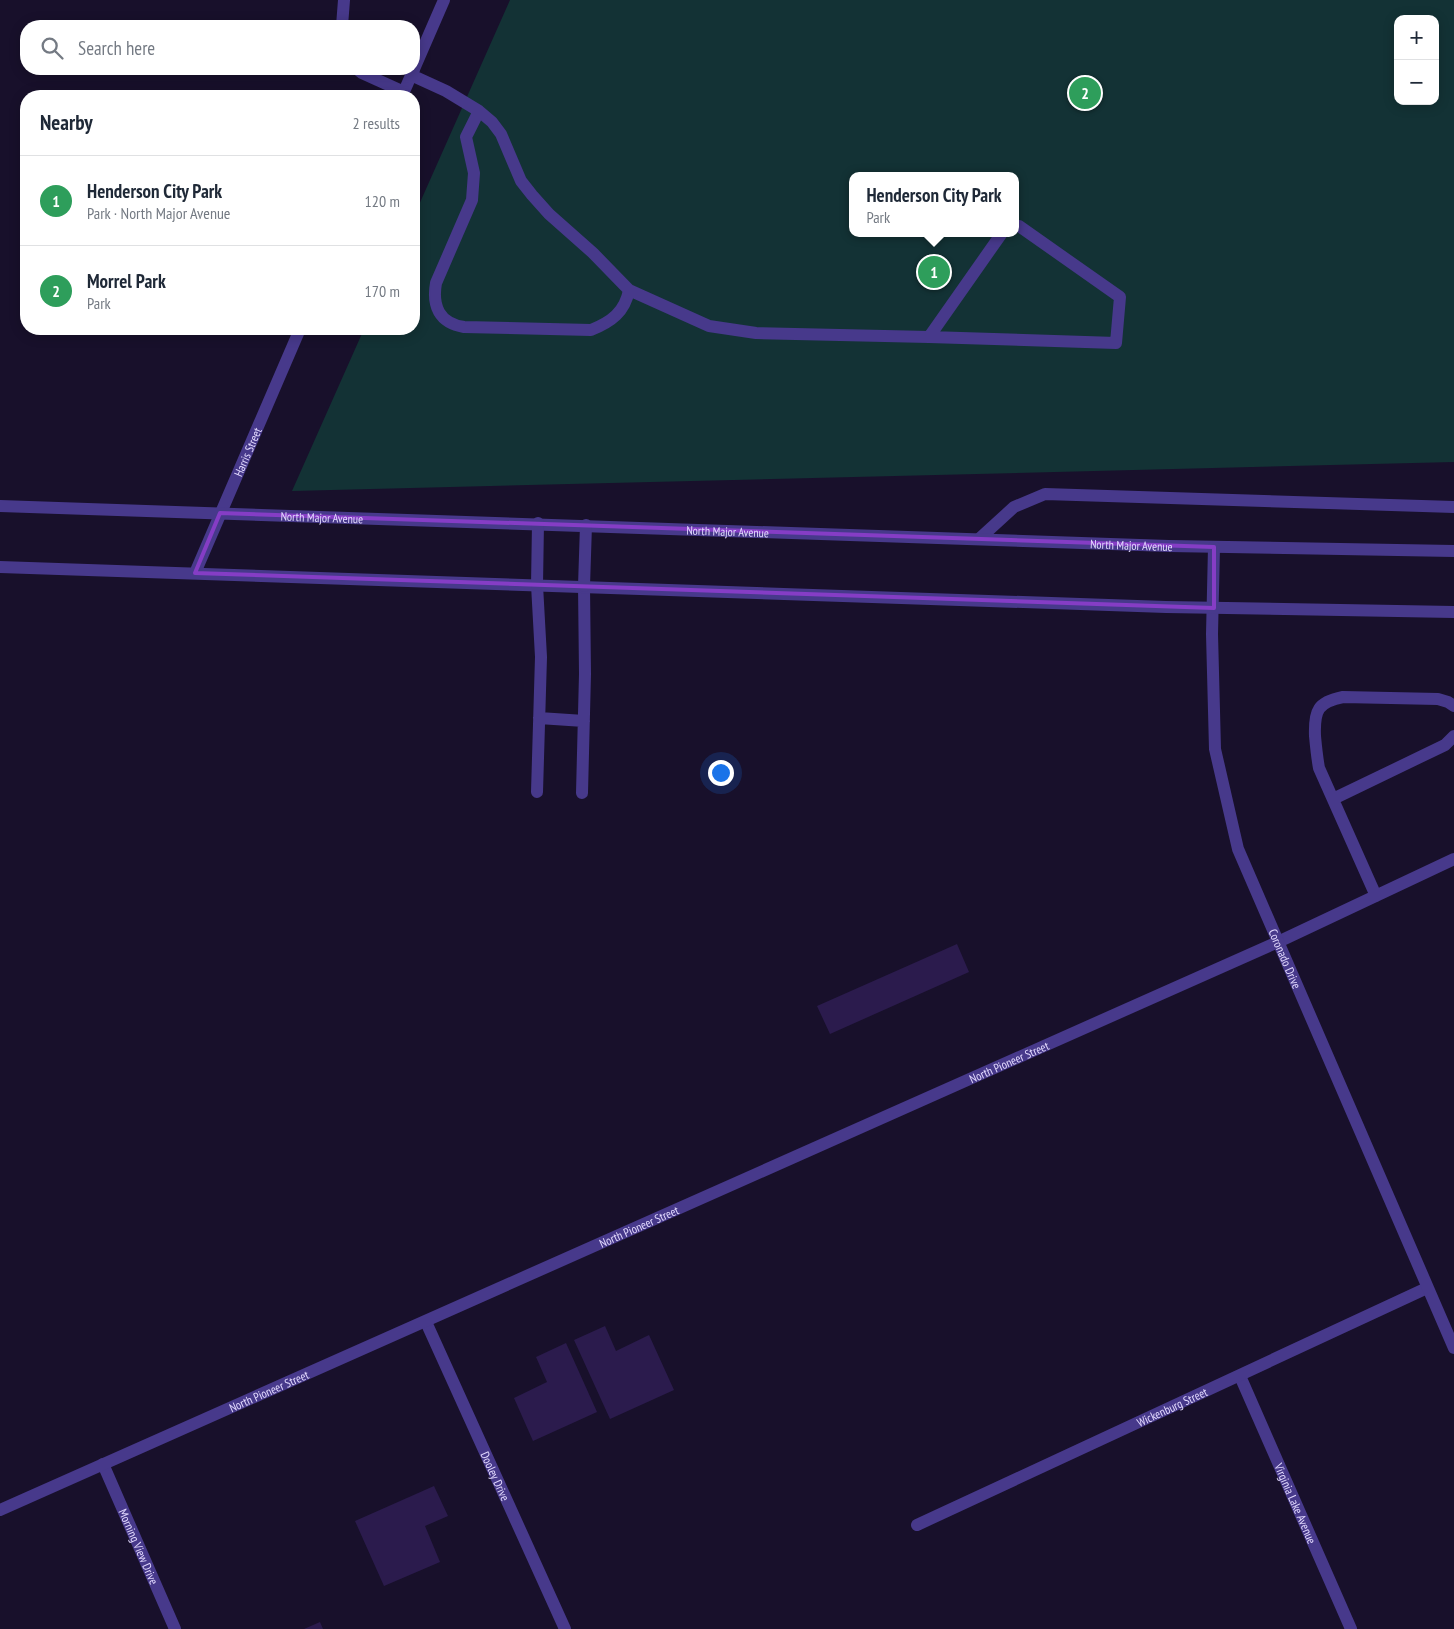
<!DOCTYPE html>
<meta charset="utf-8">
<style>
:root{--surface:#fff;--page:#f6f6f7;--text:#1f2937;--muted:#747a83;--line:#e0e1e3;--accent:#d93025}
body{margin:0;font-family:"PT Sans Narrow",sans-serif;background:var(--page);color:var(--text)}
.controls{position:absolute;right:15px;top:15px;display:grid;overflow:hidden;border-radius:10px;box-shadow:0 2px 12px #0003}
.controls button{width:45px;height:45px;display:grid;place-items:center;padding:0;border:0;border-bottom:1px solid var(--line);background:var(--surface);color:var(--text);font:25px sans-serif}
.you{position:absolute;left:720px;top:772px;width:18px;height:18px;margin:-12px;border:4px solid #fff;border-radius:50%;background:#1a73e8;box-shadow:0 0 0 8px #1a73e833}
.badge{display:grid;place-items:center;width:32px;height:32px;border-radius:50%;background:var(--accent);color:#fff;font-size:16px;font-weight:700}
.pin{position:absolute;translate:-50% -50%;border:2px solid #fff;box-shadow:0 1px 5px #0006}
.popup{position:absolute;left:849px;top:172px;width:170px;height:65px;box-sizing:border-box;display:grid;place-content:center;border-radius:10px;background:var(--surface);filter:drop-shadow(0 1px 4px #0005);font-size:16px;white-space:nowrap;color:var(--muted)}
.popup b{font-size:19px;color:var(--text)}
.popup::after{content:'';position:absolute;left:50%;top:100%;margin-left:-10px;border:10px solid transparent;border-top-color:var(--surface)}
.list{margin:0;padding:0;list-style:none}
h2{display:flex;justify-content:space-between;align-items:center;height:65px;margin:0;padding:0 20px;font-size:21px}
h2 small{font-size:16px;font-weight:400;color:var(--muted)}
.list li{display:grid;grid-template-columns:32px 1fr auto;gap:15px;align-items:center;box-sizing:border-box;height:90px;padding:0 20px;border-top:1px solid var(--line)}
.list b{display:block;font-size:19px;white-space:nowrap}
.list p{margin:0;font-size:16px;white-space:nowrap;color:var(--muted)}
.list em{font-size:16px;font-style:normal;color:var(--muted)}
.icon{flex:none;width:28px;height:28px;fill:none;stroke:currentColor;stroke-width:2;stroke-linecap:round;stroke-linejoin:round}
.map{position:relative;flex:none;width:1454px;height:1629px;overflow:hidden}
.search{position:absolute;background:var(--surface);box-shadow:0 2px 12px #0003;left:20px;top:20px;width:400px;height:55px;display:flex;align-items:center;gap:12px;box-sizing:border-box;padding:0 18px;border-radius:20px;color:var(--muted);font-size:19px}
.panel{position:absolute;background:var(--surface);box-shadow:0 2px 12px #0003;left:20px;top:90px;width:400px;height:245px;border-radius:20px}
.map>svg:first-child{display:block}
.green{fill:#133235;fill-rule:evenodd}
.building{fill:#2b1b4d}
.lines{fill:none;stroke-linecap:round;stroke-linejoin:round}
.service{stroke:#47398b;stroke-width:12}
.minor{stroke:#47398b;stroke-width:12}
.tertiary{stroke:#47398b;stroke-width:12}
.marked{fill:none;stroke:#853dc5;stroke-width:4;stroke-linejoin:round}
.labels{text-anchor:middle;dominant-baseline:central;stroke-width:4;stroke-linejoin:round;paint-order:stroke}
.street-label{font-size:12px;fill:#e3daff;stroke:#18102b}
</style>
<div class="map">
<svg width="1454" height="1629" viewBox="0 0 1454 1629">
<rect width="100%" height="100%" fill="#18102b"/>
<path class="green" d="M 510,0 L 1454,0 L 1454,462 L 292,491 L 364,329 L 414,329 L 414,216 ZM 1398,19 L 1435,19 L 1435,101 L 1398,101 ZM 853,176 L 1015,176 L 1015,233 L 853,233 Z"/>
<path class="building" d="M 957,944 L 969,972 L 830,1034 L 817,1006 Z
M 605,1326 L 616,1351 L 649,1335 L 674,1390 L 610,1419 L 574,1340 Z
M 566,1343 L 597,1412 L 533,1441 L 514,1398 L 547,1382 L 536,1357 Z
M 434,1486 L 448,1516 L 425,1526 L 440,1562 L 384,1586 L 355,1521 Z
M 320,1622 L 323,1629 L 304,1629 Z"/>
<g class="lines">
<path class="service" d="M 342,26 L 344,0
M 357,69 L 362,73 L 404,92
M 411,75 L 446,91 L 479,111 L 492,122 L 501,134 L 521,181 L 532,195 L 549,214 L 593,253 L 629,290 L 709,326 L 756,333 L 929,337 L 1116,343 L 1120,297 L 1019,226 L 1015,225
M 479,111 L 466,137 L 474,173 L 472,200 L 436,283 C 432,306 439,323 464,327 L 591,330 C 611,322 625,312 629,290
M 929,337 L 1002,233
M 979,539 L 1014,507 L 1045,494 L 1454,507
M 539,718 L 584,721
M 537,792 L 541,657 L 537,585
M 582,793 L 585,674 L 584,586
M 1333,799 L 1445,745 L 1454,736
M 1376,896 L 1319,768 C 1317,757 1316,747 1315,736 C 1314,710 1318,702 1343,697 L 1438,699 L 1448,702 L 1454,706
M 1278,942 L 1454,859"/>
<g class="minor">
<path d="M 414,69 L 444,0"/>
<path d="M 402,96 L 414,69"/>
<path id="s1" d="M 195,573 L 300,329"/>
<path id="s2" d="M 426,1322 L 565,1629"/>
<path id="s3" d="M 1240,1376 L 1351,1629"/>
<path id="s4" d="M 103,1464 L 175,1629"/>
<path id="s5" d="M 917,1525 L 1427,1288"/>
</g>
<g class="tertiary">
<path id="s6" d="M 0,506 L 1169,546 L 1454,551"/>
<path id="s7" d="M 1214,547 L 1212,634 L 1215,749 L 1238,849 L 1454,1348"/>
<path d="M 0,567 L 1166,607 L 1454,612"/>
<path d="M 537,585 L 538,523"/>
<path d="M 584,586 L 586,525"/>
<path id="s8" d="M 0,1510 L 1278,942"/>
</g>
</g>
<path class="marked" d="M 220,513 L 1214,547 L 1214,608 L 195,573 Z"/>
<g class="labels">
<g class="street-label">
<text stroke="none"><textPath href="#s1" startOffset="132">Harris Street</textPath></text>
<text stroke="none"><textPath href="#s6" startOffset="322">North Major Avenue</textPath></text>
<text stroke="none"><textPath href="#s6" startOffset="728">North Major Avenue</textPath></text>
<text stroke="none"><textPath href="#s6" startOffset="1132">North Major Avenue</textPath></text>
<text stroke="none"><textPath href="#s7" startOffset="424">Coronado Drive</textPath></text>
<text stroke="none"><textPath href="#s8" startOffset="1104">North Pioneer Street</textPath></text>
<text stroke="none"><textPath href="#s8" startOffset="699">North Pioneer Street</textPath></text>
<text stroke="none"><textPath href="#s8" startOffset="294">North Pioneer Street</textPath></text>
<text stroke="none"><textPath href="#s5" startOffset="281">Wickenburg Street</textPath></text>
<text stroke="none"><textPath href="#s2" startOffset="169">Dooley Drive</textPath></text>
<text stroke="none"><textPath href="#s3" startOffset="139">Virginia Lake Avenue</textPath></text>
<text stroke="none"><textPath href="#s4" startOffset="90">Morning View Drive</textPath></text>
</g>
</g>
</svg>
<div class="controls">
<button>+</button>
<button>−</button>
</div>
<div class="you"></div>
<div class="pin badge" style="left:934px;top:272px;background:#2e9e5b">1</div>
<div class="popup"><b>Henderson City Park</b>Park</div>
<div class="pin badge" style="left:1085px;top:93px;background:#2e9e5b">2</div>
<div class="search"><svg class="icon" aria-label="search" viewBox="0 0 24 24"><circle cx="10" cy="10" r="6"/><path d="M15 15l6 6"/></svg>Search here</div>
<section class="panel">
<h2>Nearby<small>2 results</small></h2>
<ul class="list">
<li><span class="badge" style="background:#2e9e5b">1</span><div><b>Henderson City Park</b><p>Park · North Major Avenue</p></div><em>120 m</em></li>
<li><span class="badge" style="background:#2e9e5b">2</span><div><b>Morrel Park</b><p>Park</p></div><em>170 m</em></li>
</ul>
</section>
</div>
